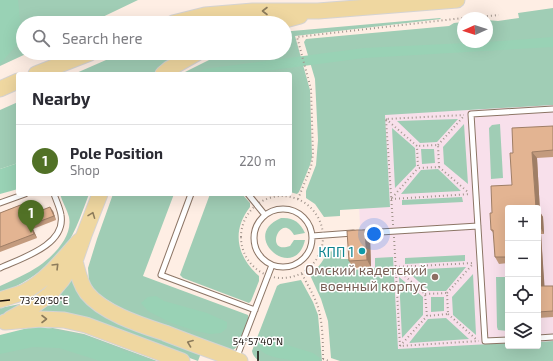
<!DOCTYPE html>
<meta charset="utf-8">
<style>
:root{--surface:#fff;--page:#f7f7f7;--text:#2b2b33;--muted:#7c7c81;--line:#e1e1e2;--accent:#517126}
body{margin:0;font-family:"Exo 2",sans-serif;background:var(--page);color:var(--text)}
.controls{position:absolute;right:12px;bottom:12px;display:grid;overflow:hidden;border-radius:4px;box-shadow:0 4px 16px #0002}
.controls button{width:36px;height:36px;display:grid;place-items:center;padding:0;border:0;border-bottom:1px solid var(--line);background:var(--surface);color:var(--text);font:20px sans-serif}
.compass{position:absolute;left:457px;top:12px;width:36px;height:36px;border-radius:50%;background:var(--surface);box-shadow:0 4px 16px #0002;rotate:267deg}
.you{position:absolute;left:374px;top:234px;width:14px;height:14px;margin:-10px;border:3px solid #fff;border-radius:50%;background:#1a73e8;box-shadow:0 0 0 6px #1a73e833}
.badge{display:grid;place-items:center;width:26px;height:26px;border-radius:50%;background:var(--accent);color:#fff;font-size:13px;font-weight:700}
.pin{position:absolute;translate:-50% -33px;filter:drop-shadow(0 1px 2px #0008)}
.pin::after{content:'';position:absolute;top:21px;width:14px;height:12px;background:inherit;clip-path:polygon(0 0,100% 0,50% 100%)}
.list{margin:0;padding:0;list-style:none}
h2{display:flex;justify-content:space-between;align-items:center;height:52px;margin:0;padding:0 16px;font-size:17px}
h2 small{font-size:13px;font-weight:400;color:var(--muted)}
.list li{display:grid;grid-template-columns:26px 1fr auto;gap:12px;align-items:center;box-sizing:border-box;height:72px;padding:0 16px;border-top:1px solid var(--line)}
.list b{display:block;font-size:15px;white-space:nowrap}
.list p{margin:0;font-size:13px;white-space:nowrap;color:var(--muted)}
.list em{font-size:13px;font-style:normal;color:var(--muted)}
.icon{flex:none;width:22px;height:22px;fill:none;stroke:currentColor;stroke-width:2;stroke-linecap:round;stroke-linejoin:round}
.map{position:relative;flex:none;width:553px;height:361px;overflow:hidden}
.search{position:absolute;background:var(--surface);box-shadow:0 4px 16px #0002;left:16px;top:16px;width:276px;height:44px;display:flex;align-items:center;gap:10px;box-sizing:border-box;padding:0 14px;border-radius:22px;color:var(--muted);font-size:15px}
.panel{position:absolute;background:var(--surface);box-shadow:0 4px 16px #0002;left:16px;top:72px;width:276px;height:124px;border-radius:4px}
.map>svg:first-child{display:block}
.education{fill:#f8e0eb;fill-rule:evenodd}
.green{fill:#a0cdb5}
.forest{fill:#99d2b5}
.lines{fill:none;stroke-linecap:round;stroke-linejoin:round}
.service-casing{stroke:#8c7565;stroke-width:7}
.primary-casing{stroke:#d5d3d2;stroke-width:17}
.path{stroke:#a2958d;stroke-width:2;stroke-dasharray:1 3;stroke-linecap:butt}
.service{stroke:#fff;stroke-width:5}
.primary{stroke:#efd7a0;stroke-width:15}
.wall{fill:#c39b7e}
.shaded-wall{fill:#9f7e66}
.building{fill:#e3b492;stroke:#9f7e66}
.oneway{stroke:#8c7b5b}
.ticks{fill:none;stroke:#130b06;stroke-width:1.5}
.culture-dot{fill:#0f9aa8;stroke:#fff;stroke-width:1.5}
.education-dot{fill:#8d6e63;stroke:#fff;stroke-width:1.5}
.labels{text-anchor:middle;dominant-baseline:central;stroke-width:3;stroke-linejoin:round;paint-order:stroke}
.culture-label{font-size:14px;fill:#0d838f;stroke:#fff;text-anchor:end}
.education-label{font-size:14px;fill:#785e54;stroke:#fff;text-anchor:end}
.ticks-label{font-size:10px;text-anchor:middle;fill:#130b06;stroke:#fff;stroke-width:3;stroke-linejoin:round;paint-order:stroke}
</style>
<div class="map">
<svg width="553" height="361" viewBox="0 0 553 361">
<rect width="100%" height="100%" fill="#feeee4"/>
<path class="education" d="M 553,78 L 553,361 L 367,361 L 353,88 ZM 508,208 L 538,208 L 538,346 L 508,346 Z"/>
<path class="green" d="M 0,0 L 138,0 L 90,23 L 23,23 L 23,53 L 28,53 L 0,66 Z
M 553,8 L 553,105 L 385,115 L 390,207 L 340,210 L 340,216 L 324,217 L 315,204 L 306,198 L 306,191 L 316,165 L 318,140 L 315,79 L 304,42 L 306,39 L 449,26 L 454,23 L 463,22 L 463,42 L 487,42 L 487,20 L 498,21 L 519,18 L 518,13 Z
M 440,18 L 441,19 L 295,36 L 310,90 L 312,157 L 310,165 L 299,192 L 297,194 L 290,192 L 290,74 L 181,74 L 223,53 L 285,53 L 285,32 L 292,31 Z
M 122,53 L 184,53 L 165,64 L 152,74 L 74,74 Z
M 18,102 L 18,163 L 0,169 L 0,110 Z
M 458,119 L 437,142 L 420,143 L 397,121 Z
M 464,124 L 468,184 L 444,164 L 443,147 Z
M 500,124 L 503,178 L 491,179 L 489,128 L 492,125 Z
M 392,128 L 415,148 L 416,166 L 395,188 Z
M 421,149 L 434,149 L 435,163 L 422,164 Z
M 438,169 L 461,191 L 401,194 L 421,170 Z
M 60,194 L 89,194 C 81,215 73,241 57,257 C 41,274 20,284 0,295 L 0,286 C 13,280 27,274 39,266 C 53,256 73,237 69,217 C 67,209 62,202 60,194 Z
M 113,194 L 174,194 L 143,276 L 248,315 C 250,324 241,338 238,346 L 232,351 L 128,313 L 98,294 L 89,282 L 88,268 L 97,239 Z
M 210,194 L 242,194 L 250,203 L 250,207 C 231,231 237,257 259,276 L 259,281 L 251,301 L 249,303 L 183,278 L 180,275 Z
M 462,197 L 463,202 L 402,205 L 402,200 Z
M 281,218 C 293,217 300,222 305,233 L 294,235 C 281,211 263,255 290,246 L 294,240 L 305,240 C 295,284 238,236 281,218 Z
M 341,250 L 341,259 L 351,259 L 353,270 L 375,268 L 375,258 L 393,257 L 398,349 L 508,343 L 508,346 L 538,346 L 538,342 L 553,341 L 553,361 L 340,361 L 331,358 L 328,321 L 321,299 L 310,275 C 318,268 323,262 327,252 Z
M 465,255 L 465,261 L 405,264 L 405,258 Z
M 466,267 L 446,291 L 429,291 L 406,270 Z
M 473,274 L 476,334 L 476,335 L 453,315 L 452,297 Z
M 71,276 C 75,289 81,297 91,306 L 201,353 L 198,361 L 93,323 L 47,312 L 39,312 L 54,298 Z
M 399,277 L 423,297 L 423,315 L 402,338 Z
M 496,277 L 507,277 L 508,331 L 498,330 L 497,327 Z
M 301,280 L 313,302 L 318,315 L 322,361 L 260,361 C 256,359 253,356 252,351 L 277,286 L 280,284 Z
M 431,297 L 444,297 L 444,311 L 431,312 Z
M 25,303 L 0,317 L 0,308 Z
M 446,318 L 469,339 L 409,343 L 428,319 Z
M 53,328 L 84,334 L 157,361 L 0,361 L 0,337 L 37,329 Z"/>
<path class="forest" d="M 0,0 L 18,0 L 22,39 L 0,64 Z
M 553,37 L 553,47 L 364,58 L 242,74 L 197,74 L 204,69 L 364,48 L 487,42 Z
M 18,163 L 18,189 L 0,194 L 0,169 Z
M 156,296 L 164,301 L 207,313 L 227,322 L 227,328 L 221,333 L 210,334 L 196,331 L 171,323 L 148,311 L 141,303 L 148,297 Z
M 36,326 L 87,337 L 150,361 L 100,361 L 59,348 L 33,347 L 0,354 L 0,335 Z
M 274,341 L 313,353 L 320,358 L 319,361 C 305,361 257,361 259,344 Z"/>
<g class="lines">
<defs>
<path id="service" d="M 191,194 L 161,275 L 255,310
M 248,194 L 265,215
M 0,203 L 25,194
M254 238a29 29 0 1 1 58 0a29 29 0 1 1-58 0Z
M 364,233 L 478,226
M 312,236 L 353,233
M 0,268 C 22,258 66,245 61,215 C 60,208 56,200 54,194
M 538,338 L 553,337
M 508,340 L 485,341 L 471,114 L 553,109
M 236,359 L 272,265"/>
<path id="primary" d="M 173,23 L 205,15 L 253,11 L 318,11 L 457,0
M 274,23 L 300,16
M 36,74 L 90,53
M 163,74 L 169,69 L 197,53
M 0,89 L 18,81
M 75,261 C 78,272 80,284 87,293 C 103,313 141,325 165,333 C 190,343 215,352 240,361
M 0,300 C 8,297 16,295 24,292 C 45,282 64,258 79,241
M 10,319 L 35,305 L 50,294 L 62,280 L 75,261 L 84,235 L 100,194
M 5,322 L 41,319 L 64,320 L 86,325 L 182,361"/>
</defs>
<use href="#service" class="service-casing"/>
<use href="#primary" class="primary-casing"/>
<path class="path" d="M 467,18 L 499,15
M 386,119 L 417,146 L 418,168 L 439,167 L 438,145 L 417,146
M 438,145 L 464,116
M 439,167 L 469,193
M241 237a41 41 0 1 1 82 0a41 41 0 1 1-82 0Z
M 392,198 L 418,168
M 298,199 L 311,167 L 313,154 L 311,89 L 297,37 L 463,18
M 391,199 L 470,194
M 393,225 L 386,119 L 464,115
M 394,237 L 400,346 L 479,341
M 395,267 L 474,263
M 396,268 L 425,294 L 427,316 L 448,314 L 447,293 L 425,294
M 302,274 C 308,286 316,298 319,311 C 323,327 323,345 323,361
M 447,293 L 473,264
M 448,314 L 477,340
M 400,346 L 427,316
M 323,359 L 329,361"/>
<use href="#service" class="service"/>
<use href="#primary" class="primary"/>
</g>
<path class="wall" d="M 553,126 L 553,157 L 537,158 L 540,212 L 543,217 L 544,234 L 541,234 L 544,286 L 553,286 L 553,317 L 538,318 L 538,208 L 508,208 L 508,263 L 499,264 L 495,257 L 494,234 L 491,230 L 492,213 L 512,185 L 513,153 Z
M 23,204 L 26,208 L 28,215 L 53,211 L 56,220 L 33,229 L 37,238 L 0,252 L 0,213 Z
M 370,237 L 371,267 L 353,268 L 349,261 Z"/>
<path class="shaded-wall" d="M 532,152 L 537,158 L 540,212 L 543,217 L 544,234 L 540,227 L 538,208 L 536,208 Z
M 23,204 L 26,208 L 30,220 L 27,216 Z
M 50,207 L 53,211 L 56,220 L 54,216 Z
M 30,225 L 33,229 L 37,238 L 34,234 Z
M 538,229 L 541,234 L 545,293 L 541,286 L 538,245 Z
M 365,230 L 370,237 L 371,267 L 367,260 Z"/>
<path class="building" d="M 553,126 L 553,150 L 532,152 L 536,208 L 508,208 L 508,257 L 495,257 L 493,230 L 491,230 L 490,213 L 492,213 L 491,186 L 512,185 L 510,153 L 513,153 L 512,128 Z
M 23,204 L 27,216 L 50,207 L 54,216 L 30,225 L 34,234 L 0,247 L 0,213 Z
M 538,210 L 539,210 L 540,227 L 538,228 Z
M 357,230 L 365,230 L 367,260 L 349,261 L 347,231 Z
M 538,245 L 541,286 L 553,286 L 553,311 L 538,312 Z"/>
<defs><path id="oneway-chevron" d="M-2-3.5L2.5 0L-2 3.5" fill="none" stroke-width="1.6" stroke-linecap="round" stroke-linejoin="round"/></defs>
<g class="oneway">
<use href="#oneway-chevron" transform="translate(265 11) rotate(180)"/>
<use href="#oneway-chevron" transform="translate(92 215) rotate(-69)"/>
<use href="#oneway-chevron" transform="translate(56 266) rotate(-45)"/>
<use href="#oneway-chevron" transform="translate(44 319)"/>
<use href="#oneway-chevron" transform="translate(190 343) rotate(-159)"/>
</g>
<path class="ticks" d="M 0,301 L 10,300M 258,351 L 258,361"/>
<circle class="culture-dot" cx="362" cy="251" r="4"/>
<circle class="education-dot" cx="435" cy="277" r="4"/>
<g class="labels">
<g class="culture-label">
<text x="354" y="251">КПП 1</text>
</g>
<g class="education-label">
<text x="427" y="269">Омский кадетский<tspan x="427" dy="16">военный корпус</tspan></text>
</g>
</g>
<g class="ticks-label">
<text x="44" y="304">73°20'50"E</text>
<text x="258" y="345">54°57'40"N</text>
</g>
</svg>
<div class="controls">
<button>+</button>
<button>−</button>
<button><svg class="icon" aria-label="locate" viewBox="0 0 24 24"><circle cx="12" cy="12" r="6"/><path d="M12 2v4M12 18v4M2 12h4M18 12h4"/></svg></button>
<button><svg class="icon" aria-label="layers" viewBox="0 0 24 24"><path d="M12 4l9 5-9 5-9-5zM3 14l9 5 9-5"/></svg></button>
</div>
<svg class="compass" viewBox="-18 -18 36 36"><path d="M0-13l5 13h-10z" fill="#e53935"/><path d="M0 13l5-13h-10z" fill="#7c7c81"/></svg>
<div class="you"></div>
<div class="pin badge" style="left:31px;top:233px">1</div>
<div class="search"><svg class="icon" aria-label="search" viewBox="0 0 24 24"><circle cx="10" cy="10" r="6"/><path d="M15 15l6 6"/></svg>Search here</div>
<section class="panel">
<h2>Nearby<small></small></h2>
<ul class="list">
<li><span class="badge">1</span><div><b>Pole Position</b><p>Shop</p></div><em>220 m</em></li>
</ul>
</section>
</div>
